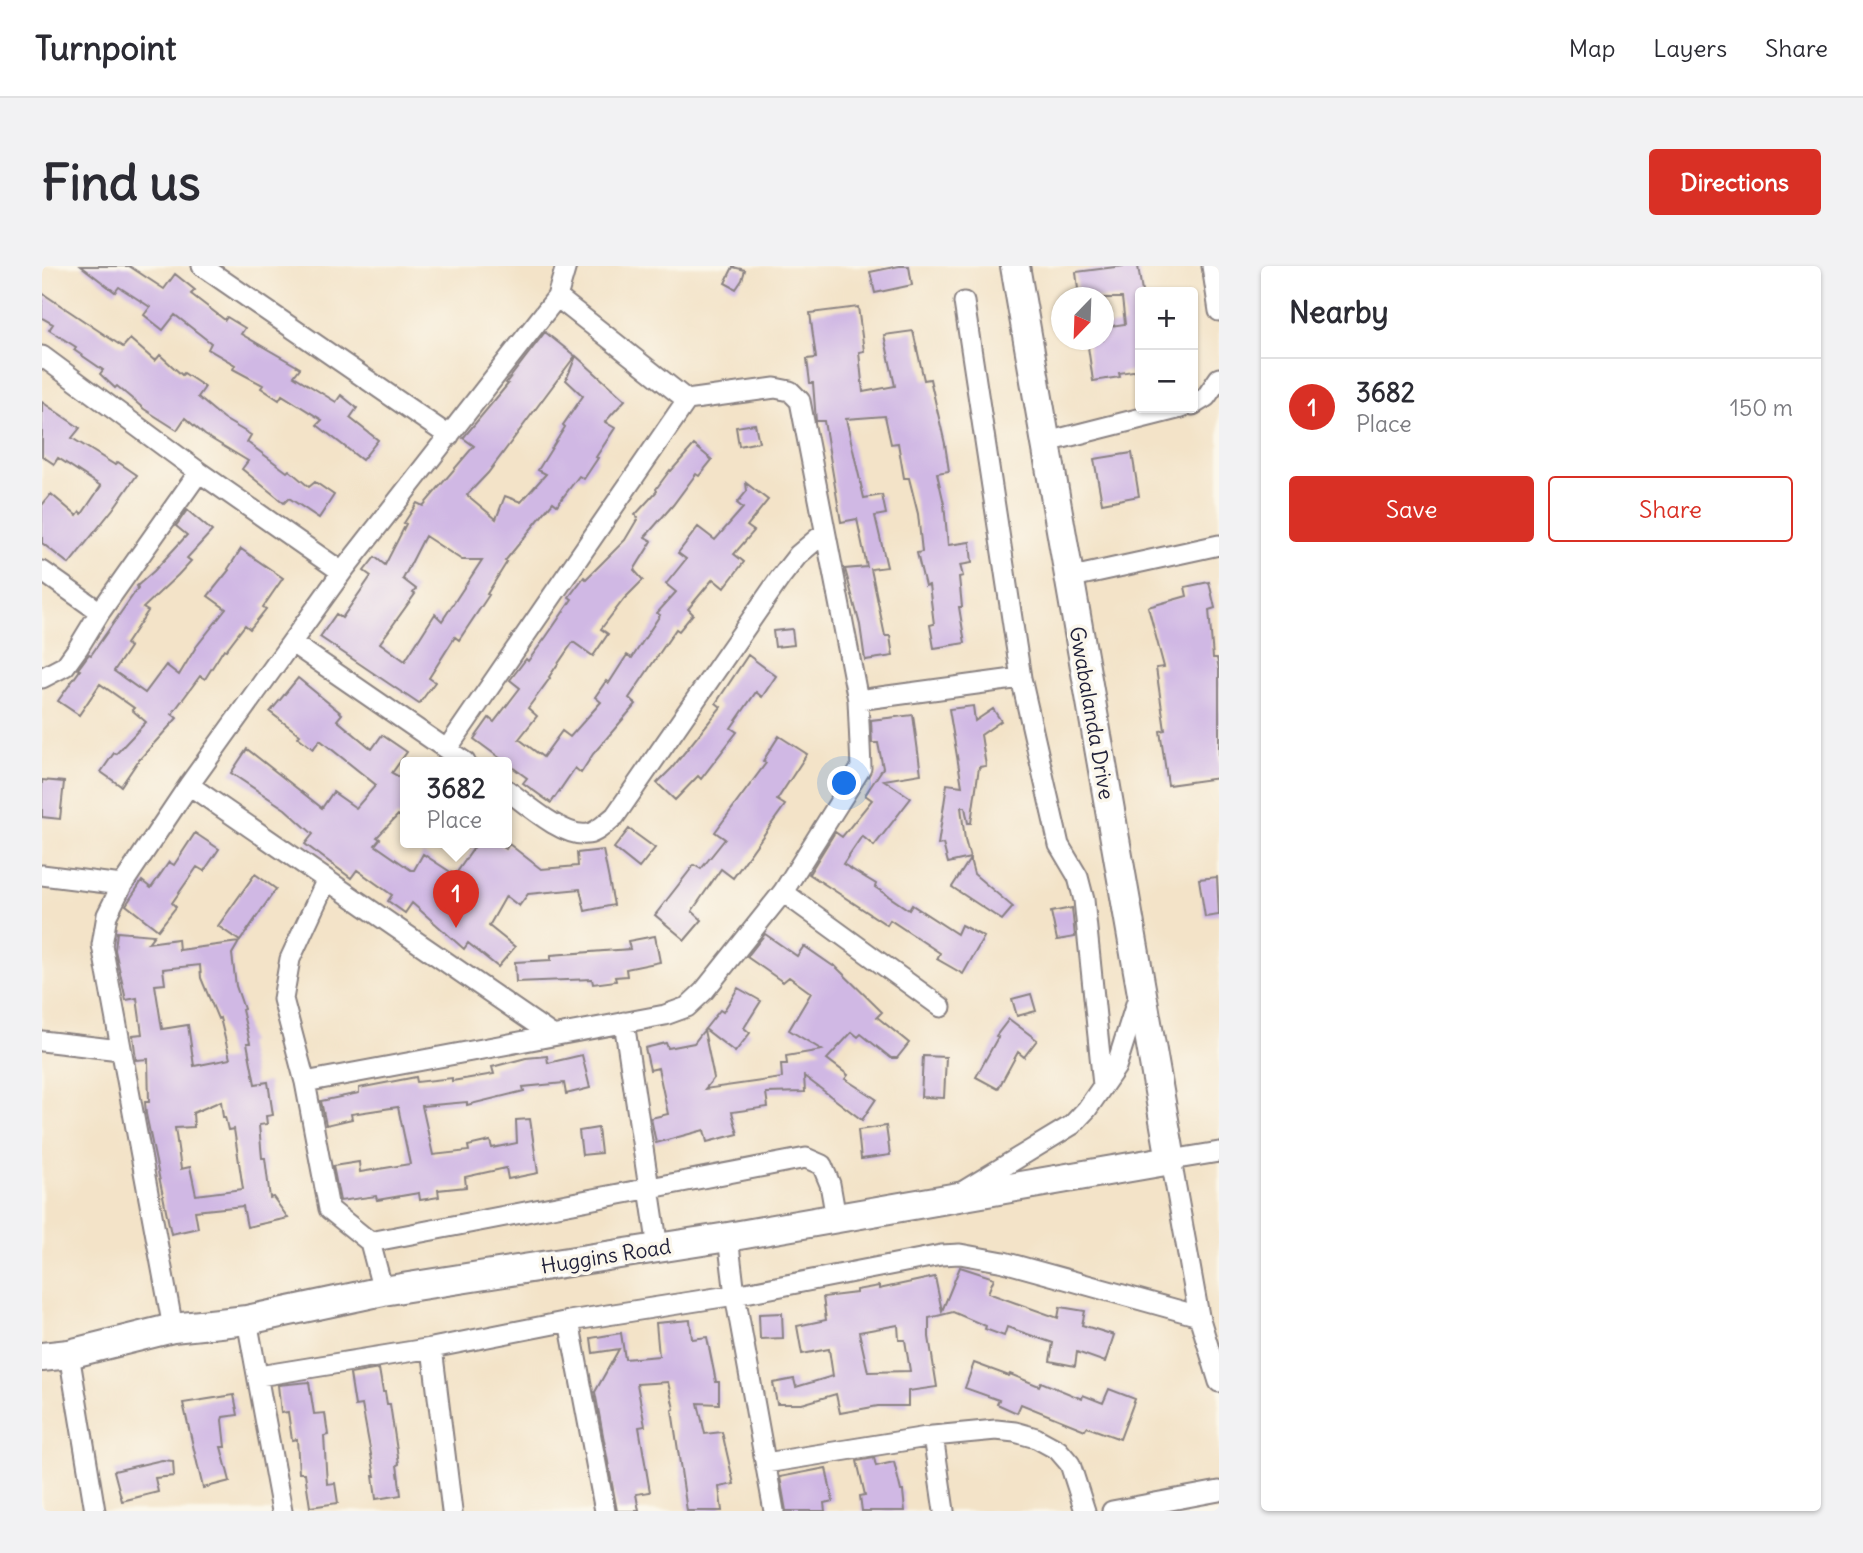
<!DOCTYPE html>
<meta charset="utf-8">
<style>
:root{--surface:#fff;--page:#f2f2f3;--text:#2b2b33;--muted:#7c7c81;--line:#e1e1e2;--accent:#d93025}
body{margin:0;font-family:Delius,sans-serif;background:var(--page);color:var(--text)}
.controls{position:absolute;right:21px;top:21px;display:grid;overflow:hidden;border-radius:7px;box-shadow:0 2px 5px #0004}
.controls button{width:63px;height:63px;display:grid;place-items:center;padding:0;border:0;border-bottom:2px solid var(--line);background:var(--surface);color:var(--text);font:35px sans-serif}
.compass{position:absolute;left:1009px;top:21px;width:63px;height:63px;border-radius:50%;background:var(--surface);box-shadow:0 2px 5px #0004;rotate:203deg}
.you{position:absolute;left:803px;top:518px;width:24px;height:24px;margin:-18px;border:5px solid #fff;border-radius:50%;background:#1a73e8;box-shadow:0 0 0 10px #1a73e833}
.badge{display:grid;place-items:center;width:46px;height:46px;border-radius:50%;background:var(--accent);color:#fff;font-size:23px;font-weight:700}
.pin{position:absolute;translate:-50% -58px;filter:drop-shadow(0 2px 4px #0008)}
.pin::after{content:'';position:absolute;top:37px;width:24px;height:21px;background:inherit;clip-path:polygon(0 0,100% 0,50% 100%)}
.popup{position:absolute;left:358px;top:491px;width:112px;height:91px;box-sizing:border-box;display:grid;place-content:center;border-radius:7px;background:var(--surface);filter:drop-shadow(0 2px 5px #0005);font-size:23px;white-space:nowrap;color:var(--muted)}
.popup b{font-size:26px;color:var(--text)}
.popup::after{content:'';position:absolute;left:50%;top:100%;margin-left:-14px;border:14px solid transparent;border-top-color:var(--surface)}
.list{margin:0;padding:0;list-style:none}
h2{display:flex;justify-content:space-between;align-items:center;height:91px;margin:0;padding:0 28px;font-size:30px}
h2 small{font-size:23px;font-weight:400;color:var(--muted)}
.list li{display:grid;grid-template-columns:46px 1fr auto;gap:21px;align-items:center;box-sizing:border-box;height:98px;padding:0 28px;border-top:2px solid var(--line)}
.list b{display:block;font-size:26px;white-space:nowrap}
.list p{margin:0;font-size:23px;white-space:nowrap;color:var(--muted)}
.list em{font-size:23px;font-style:normal;color:var(--muted)}
.actions{display:flex;gap:14px;padding:21px 28px}
.actions a{flex:1;padding:16px 0;border:2px solid var(--accent);border-radius:7px;text-align:center;font-size:24px;color:var(--accent)}
.actions .main{background:var(--accent);color:#fff}
.map{position:relative;flex:none;width:1177px;height:1245px;overflow:hidden;border-radius:7px}
header{display:flex;align-items:center;gap:42px;box-sizing:border-box;height:98px;padding:0 35px;background:var(--surface);border-bottom:2px solid var(--line)}
header strong{font-size:33px}
nav{display:flex;gap:38px;margin-inline-start:auto;font-size:24px}
.intro{display:flex;align-items:center;justify-content:space-between;box-sizing:border-box;height:168px;padding:0 42px}
h1{margin:0;font-size:49px}
.button{padding:18px 32px;border-radius:7px;background:var(--accent);color:#fff;font-size:24px;font-weight:700}
main{display:flex;gap:42px;padding:0 42px}
aside{flex:1;background:var(--surface);border-radius:7px;box-shadow:0 2px 5px #0004}
.map>svg:first-child{display:block}
.building{fill:#d0b8e4;fill-rule:evenodd}
.lines{fill:none;stroke-linecap:round;stroke-linejoin:round}
.street-casing{stroke:#8a8282;stroke-width:23}
.secondary-casing{stroke:#8a8282;stroke-width:32}
.street{stroke:#fff;stroke-width:19}
.secondary{stroke:#fff;stroke-width:28}
.labels{text-anchor:middle;dominant-baseline:central;stroke-width:7;stroke-linejoin:round;paint-order:stroke}
.street-label{font-size:21px;fill:#22223b;stroke:#fbf7ec}
</style>
<header>
<strong>Turnpoint</strong>
<nav><a>Map</a><a>Layers</a><a>Share</a></nav>
</header>
<div class="intro"><h1>Find us</h1><a class="button">Directions</a></div>
<main>
<div class="map">
<svg width="1177" height="1245" viewBox="0 0 1177 1245">
<rect width="100%" height="100%" fill="#fbf7ec"/>
<filter id="ink" filterUnits="userSpaceOnUse"><feTurbulence type="fractalNoise" baseFrequency=".0143" numOctaves="2"/><feDisplacementMap in="SourceGraphic" scale="14" xChannelSelector="R" yChannelSelector="G"/><feConvolveMatrix kernelMatrix="1 2 1 2 8 2 1 2 1" color-interpolation-filters="sRGB"/></filter>
<filter id="wash" filterUnits="userSpaceOnUse"><feTurbulence type="fractalNoise" baseFrequency=".00686" numOctaves="4" result="noise"/><feDisplacementMap in="SourceGraphic" scale="28" xChannelSelector="R" yChannelSelector="G"/><feGaussianBlur stdDeviation="1.57" result="paint"/><feColorMatrix in="noise" values="0 0 0 0 0 0 0 0 0 0 0 0 0 0 0 0 0 1.4 0 .05"/><feComposite in="paint" operator="in"/></filter>
<g filter="url(#wash)">
<rect width="100%" height="100%" fill="#f3e3c8"/>
<g id="blocks">
<path class="building" d="M 39,0 L 87,0 L 122,23 L 133,8 L 153,24 L 149,28 L 183,54 L 185,51 L 203,62 L 199,68 L 258,102 L 252,110 L 294,136 L 299,129 L 315,142 L 308,152 L 336,174 L 320,194 L 275,159 L 280,154 L 240,129 L 237,134 L 219,122 L 221,119 L 191,103 L 193,99 L 166,83 L 169,77 L 133,49 L 121,64 L 102,49 L 108,41 L 77,21 L 73,26 Z
M 857,0 L 867,0 L 870,19 L 833,27 L 828,6 Z
M 1081,0 L 1096,0 L 1100,26 L 1098,104 L 1077,107 L 1078,111 L 1051,115 L 1045,74 L 1061,74 L 1061,61 L 1083,58 L 1080,32 L 1037,32 L 1034,6 Z
M 691,1 L 703,4 L 700,14 L 694,23 L 683,17 Z
M 0,27 L 81,81 L 88,73 L 113,95 L 118,89 L 140,109 L 142,107 L 163,121 L 156,131 L 182,153 L 209,169 L 205,176 L 245,206 L 247,204 L 267,221 L 273,216 L 292,229 L 277,252 L 247,232 L 242,237 L 200,203 L 206,195 L 163,169 L 143,152 L 135,164 L 102,143 L 75,120 L 73,122 L 58,108 L 61,104 L 32,84 L 34,81 L 7,64 L 11,58 L 0,52 Z
M 816,41 L 822,85 L 817,86 L 821,126 L 853,120 L 842,69 L 871,65 L 882,114 L 888,113 L 903,178 L 907,205 L 895,207 L 902,238 L 906,279 L 928,276 L 930,297 L 918,299 L 921,310 L 917,311 L 920,341 L 917,341 L 923,377 L 892,382 L 888,359 L 892,358 L 887,319 L 883,320 L 875,287 L 880,286 L 876,248 L 867,212 L 862,212 L 856,177 L 849,178 L 843,150 L 804,153 L 822,232 L 840,229 L 844,248 L 833,250 L 845,301 L 829,303 L 843,370 L 848,370 L 851,390 L 823,394 L 818,359 L 803,303 L 825,301 L 815,253 L 799,256 L 782,155 L 774,155 L 771,117 L 768,117 L 765,93 L 774,92 L 768,47 Z
M 503,66 L 533,90 L 446,207 L 425,229 L 454,253 L 463,230 L 479,236 L 504,208 L 496,204 L 523,161 L 521,159 L 541,130 L 524,114 L 534,90 L 583,134 L 563,156 L 573,162 L 554,191 L 556,192 L 542,213 L 537,210 L 515,239 L 511,236 L 463,295 L 465,296 L 445,328 L 447,329 L 417,374 L 413,371 L 387,412 L 393,416 L 377,438 L 278,371 L 294,348 L 300,352 L 329,310 L 322,305 L 333,291 L 343,299 L 364,258 L 362,257 L 375,237 L 381,240 L 432,180 L 421,172 L 466,118 L 464,117 ZM 383,270 L 420,294 L 440,294 L 400,355 L 393,348 L 363,395 L 338,377 L 373,328 L 371,327 L 374,323 L 361,313 Z
M 0,136 L 38,162 L 30,172 L 73,199 L 76,196 L 95,209 L 71,243 L 27,298 L 0,277 L 0,239 L 9,228 L 35,250 L 38,246 L 40,248 L 59,220 L 16,192 L 12,198 L 0,190 Z
M 713,158 L 717,176 L 697,180 L 694,161 Z
M 652,179 L 670,194 L 657,210 L 654,208 L 631,239 L 603,271 L 610,275 L 592,304 L 601,314 L 582,333 L 559,363 L 566,368 L 551,390 L 531,376 L 507,411 L 508,412 L 486,442 L 495,450 L 477,473 L 501,491 L 520,465 L 528,471 L 559,436 L 553,431 L 564,415 L 567,417 L 585,389 L 590,392 L 618,349 L 615,347 L 634,326 L 624,318 L 644,293 L 636,287 L 656,261 L 673,274 L 701,242 L 695,237 L 705,225 L 704,217 L 726,234 L 705,260 L 712,265 L 692,288 L 702,296 L 682,322 L 671,313 L 646,343 L 651,348 L 637,365 L 634,363 L 587,432 L 594,438 L 551,488 L 539,507 L 533,502 L 509,537 L 481,517 L 485,512 L 432,473 L 447,452 L 452,456 L 478,422 L 468,414 L 484,393 L 486,395 L 504,371 L 530,333 L 527,331 L 542,311 L 544,313 L 583,274 L 596,252 L 593,249 L 615,225 L 614,223 L 628,204 L 629,205 Z
M 1090,187 L 1097,230 L 1060,237 L 1052,193 Z
M 145,244 L 170,265 L 145,292 L 149,295 L 136,309 L 101,342 L 106,345 L 84,378 L 88,381 L 72,405 L 103,427 L 124,399 L 137,409 L 154,381 L 184,343 L 166,330 L 187,304 L 186,303 L 199,283 L 241,312 L 221,341 L 224,343 L 208,363 L 203,359 L 184,384 L 182,383 L 163,413 L 158,410 L 130,448 L 135,452 L 96,495 L 79,520 L 59,506 L 72,487 L 74,488 L 104,456 L 90,444 L 92,442 L 58,418 L 37,449 L 16,435 L 38,404 L 36,403 L 47,388 L 49,389 L 96,322 L 95,320 L 112,305 L 145,269 L 134,260 Z
M 1167,316 L 1173,342 L 1167,344 L 1171,392 L 1175,392 L 1177,404 L 1177,512 L 1126,519 L 1118,465 L 1123,464 L 1114,402 L 1122,401 L 1106,341 L 1145,330 L 1143,321 Z
M 750,363 L 752,379 L 733,381 L 731,365 Z
M 706,389 L 734,410 L 720,431 L 714,426 L 689,462 L 695,466 L 659,513 L 656,510 L 633,534 L 615,517 L 630,502 L 679,441 L 674,437 Z
M 256,412 L 300,448 L 295,454 L 330,483 L 340,469 L 365,486 L 350,507 L 363,514 L 363,554 L 356,549 L 335,571 L 338,573 L 333,579 L 369,604 L 372,604 L 381,588 L 413,609 L 436,576 L 454,576 L 464,583 L 467,578 L 499,603 L 536,600 L 535,587 L 561,584 L 572,639 L 543,645 L 538,623 L 486,628 L 477,640 L 464,630 L 447,660 L 473,681 L 456,701 L 426,677 L 422,683 L 370,637 L 363,647 L 346,635 L 350,629 L 315,604 L 309,612 L 263,578 L 271,568 L 243,543 L 189,507 L 205,483 L 280,542 L 291,526 L 314,542 L 334,519 L 278,474 L 271,483 L 256,471 L 258,469 L 228,446 Z
M 931,440 L 933,455 L 951,443 L 959,455 L 939,469 L 944,500 L 937,501 L 929,557 L 926,557 L 923,541 L 919,541 L 923,574 L 928,592 L 906,597 L 901,578 L 896,579 L 905,518 L 920,520 L 907,443 Z
M 871,449 L 879,508 L 842,514 L 869,532 L 832,580 L 820,570 L 801,598 L 834,618 L 833,621 L 867,644 L 870,639 L 915,668 L 919,659 L 942,671 L 921,708 L 895,693 L 898,687 L 848,654 L 845,659 L 767,608 L 793,566 L 800,571 L 830,534 L 823,529 L 841,502 L 836,477 L 830,477 L 829,454 Z
M 737,470 L 765,488 L 735,534 L 743,539 L 691,612 L 679,603 L 650,645 L 660,654 L 643,674 L 613,649 L 652,599 L 659,603 L 683,573 L 673,566 L 724,497 L 721,495 Z
M 0,514 L 22,516 L 18,553 L 0,551 Z
M 587,563 L 613,582 L 597,602 L 572,582 Z
M 153,567 L 177,583 L 162,605 L 155,601 L 130,637 L 134,641 L 116,664 L 84,639 L 100,615 L 109,622 L 127,596 L 132,599 Z
M 928,593 L 932,608 L 971,641 L 960,654 L 910,621 Z
M 213,608 L 234,623 L 198,675 L 176,660 Z
M 1175,611 L 1177,649 L 1163,651 L 1157,613 Z
M 1030,642 L 1033,671 L 1015,674 L 1009,646 Z
M 75,666 L 112,669 L 106,677 L 136,673 L 137,684 L 197,676 L 190,688 L 194,720 L 202,743 L 200,744 L 208,777 L 205,777 L 213,818 L 226,816 L 231,849 L 224,850 L 225,858 L 217,859 L 220,892 L 223,892 L 228,932 L 231,931 L 246,952 L 205,961 L 201,940 L 153,945 L 156,962 L 129,968 L 104,848 L 103,836 L 107,836 L 106,793 L 94,794 L 91,769 L 100,768 L 95,732 L 84,734 L 73,684 ZM 158,699 L 159,712 L 176,753 L 178,752 L 188,793 L 152,800 L 146,759 L 120,763 L 113,719 L 123,718 L 121,703 ZM 179,835 L 181,851 L 183,851 L 186,864 L 192,863 L 201,923 L 154,929 L 148,901 L 139,903 L 133,862 L 152,861 L 151,847 Z
M 723,668 L 755,690 L 762,680 L 791,700 L 792,699 L 840,746 L 835,751 L 867,777 L 855,792 L 849,792 L 819,768 L 816,771 L 810,766 L 785,793 L 806,809 L 803,813 L 834,833 L 820,854 L 762,810 L 763,826 L 724,827 L 726,841 L 690,846 L 696,868 L 665,876 L 662,864 L 614,877 L 609,852 L 626,848 L 616,802 L 608,804 L 603,782 L 624,777 L 626,782 L 652,777 L 662,764 L 672,812 L 663,823 L 740,812 L 739,798 L 745,798 L 744,790 L 780,784 L 747,764 L 769,727 L 747,711 L 741,716 L 705,691 Z
M 613,670 L 618,696 L 584,703 L 585,710 L 573,711 L 574,715 L 551,718 L 550,713 L 474,716 L 473,696 L 509,694 L 509,689 L 588,683 L 586,675 Z
M 696,722 L 719,735 L 702,762 L 708,767 L 693,786 L 663,763 L 678,744 L 681,746 Z
M 989,728 L 994,745 L 975,750 L 970,733 Z
M 967,753 L 995,774 L 982,791 L 976,786 L 956,823 L 934,811 L 956,771 L 954,770 Z
M 540,789 L 548,822 L 524,828 L 522,817 L 481,821 L 482,825 L 425,839 L 425,836 L 380,840 L 391,889 L 427,885 L 426,880 L 448,875 L 450,882 L 475,877 L 474,854 L 488,853 L 496,907 L 466,913 L 464,902 L 423,911 L 424,921 L 396,924 L 397,931 L 378,934 L 377,927 L 335,934 L 334,930 L 298,935 L 291,900 L 317,896 L 318,906 L 368,898 L 356,841 L 309,848 L 310,853 L 284,859 L 279,835 L 317,827 L 317,822 L 374,811 L 375,816 L 410,812 L 410,815 L 452,808 L 450,801 L 484,792 L 505,790 L 506,797 Z
M 881,790 L 904,791 L 902,832 L 879,831 Z
M 844,860 L 848,889 L 819,893 L 816,864 Z
M 556,862 L 559,887 L 540,889 L 537,865 Z
M 918,1001 L 952,1012 L 946,1027 L 1016,1052 L 1018,1041 L 1043,1045 L 1040,1059 L 1072,1069 L 1063,1096 L 1035,1086 L 1033,1100 L 1008,1095 L 1011,1077 L 965,1061 L 962,1070 L 943,1063 L 944,1060 L 911,1046 L 887,1052 L 887,1071 L 895,1121 L 866,1125 L 866,1140 L 836,1140 L 798,1147 L 794,1128 L 760,1138 L 735,1138 L 731,1117 L 752,1113 L 754,1121 L 791,1110 L 787,1083 L 760,1088 L 755,1060 L 784,1054 L 781,1031 L 814,1027 L 814,1024 L 837,1020 L 837,1023 L 893,1011 L 900,1045 ZM 856,1059 L 857,1074 L 863,1074 L 868,1105 L 826,1106 L 817,1066 Z
M 740,1047 L 741,1072 L 718,1073 L 717,1048 Z
M 648,1054 L 650,1073 L 665,1071 L 674,1116 L 677,1116 L 677,1138 L 656,1137 L 663,1168 L 680,1166 L 692,1218 L 677,1221 L 680,1245 L 645,1245 L 630,1144 L 632,1143 L 626,1116 L 595,1118 L 603,1160 L 597,1161 L 608,1226 L 594,1228 L 597,1245 L 575,1245 L 553,1126 L 577,1083 L 551,1087 L 549,1072 L 579,1067 L 583,1093 L 617,1090 L 614,1057 Z
M 932,1097 L 967,1110 L 968,1108 L 997,1120 L 999,1116 L 1040,1133 L 1041,1129 L 1061,1137 L 1067,1123 L 1093,1133 L 1078,1173 L 1045,1161 L 1043,1164 L 979,1138 L 975,1147 L 955,1138 L 957,1134 L 923,1122 Z
M 337,1103 L 341,1126 L 343,1126 L 345,1138 L 348,1138 L 357,1198 L 355,1199 L 359,1229 L 334,1233 L 331,1210 L 333,1210 L 320,1139 L 313,1140 L 308,1108 Z
M 267,1116 L 272,1148 L 283,1147 L 286,1169 L 282,1170 L 285,1218 L 293,1217 L 296,1237 L 268,1241 L 263,1207 L 257,1207 L 255,1173 L 250,1174 L 246,1146 L 239,1147 L 236,1119 Z
M 192,1129 L 196,1149 L 181,1151 L 180,1154 L 183,1181 L 179,1181 L 188,1215 L 161,1222 L 141,1137 Z
M 832,1192 L 834,1200 L 852,1196 L 859,1225 L 861,1225 L 863,1245 L 820,1245 L 818,1230 L 823,1229 L 815,1195 Z
M 120,1194 L 131,1195 L 132,1210 L 113,1212 L 116,1226 L 80,1235 L 72,1205 Z
M 784,1202 L 791,1235 L 782,1237 L 783,1245 L 744,1245 L 738,1211 Z"/>
</g>
</g>
<g filter="url(#ink)">
<use href="#blocks" fill-opacity="0" stroke="#8a8282" stroke-width="2"/>
<g class="lines">
<defs>
<path id="street" d="M 160,0 L 407,170
M 1170,0 L 1177,45
M 922,36 L 979,412 L 1017,579 L 1036,611 L 1042,634 L 1061,819
M 0,90 L 157,206 L 300,306
M 1151,139 L 1164,131 L 1177,112
M 1005,176 L 1139,142
M 0,305 L 58,346
M 1026,312 L 1177,279
M 250,377 L 423,496
M 0,412 L 23,400 L 36,382 L 58,346 L 157,206
M 816,434 L 979,412
M 405,483 L 645,134
M 147,519 L 510,769
M 465,524 C 484,538 522,572 546,568 C 556,566 565,556 573,550 L 738,312 L 756,289 L 782,267
M 0,609 L 80,619
M 284,615 L 248,693 L 241,733 L 263,816 L 287,943 L 328,976 L 341,1025
M 741,626 L 899,741
M 582,756 L 616,982
M 0,775 L 78,784
M 263,816 L 623,749 L 645,741 L 662,725 L 741,626 L 819,502 L 816,434 L 758,135 L 748,125 L 733,122 L 645,134 L 515,31
M 1177,886 L 1129,894 L 1157,1050 L 1177,1116
M 923,924 L 1030,859 L 1045,843 L 1074,801 L 1098,725
M 686,971 L 693,1029 L 732,1245
M 328,976 L 764,892 L 780,899 L 788,918 L 794,952
M 205,1054 L 240,1245
M 527,1055 L 563,1245
M 131,1062 L 60,679 L 65,649 L 80,619 L 147,519 L 300,306 L 515,31 L 524,0
M 390,1082 L 410,1245
M 27,1088 L 53,1245
M 217,1110 L 390,1082 L 527,1055 L 693,1029 L 899,989 L 918,988 L 962,996 L 1157,1050
M 891,1170 L 902,1245
M 724,1197 L 891,1170 L 954,1164 L 973,1166 L 994,1172 L 1016,1184 L 1028,1198 L 1043,1245
M 1070,1245 L 1177,1225"/>
<path id="secondary" d="M 0,1091 L 27,1088 L 131,1062 L 205,1054 L 341,1025 L 686,971 L 1129,894 L 973,0"/>
</defs>
<use href="#street" class="street-casing"/>
<use href="#secondary" class="secondary-casing"/>
<use href="#street" class="street"/>
<use href="#secondary" class="secondary"/>
</g>
</g>
<g class="labels">
<g class="street-label">
<text transform="translate(1050 447) rotate(80)">Gwabalanda Drive</text>
<text transform="translate(564 990) rotate(-9)">Huggins Road</text>
</g>
</g>
</svg>
<div class="controls">
<button>+</button>
<button>−</button>
</div>
<svg class="compass" viewBox="-18 -18 36 36"><path d="M0-13l5 13h-10z" fill="#e53935"/><path d="M0 13l5-13h-10z" fill="#7c7c81"/></svg>
<div class="you"></div>
<div class="pin badge" style="left:414px;top:662px">1</div>
<div class="popup"><b>3682</b>Place</div>
</div>
<aside>
<h2>Nearby<small></small></h2>
<ul class="list">
<li><span class="badge">1</span><div><b>3682</b><p>Place</p></div><em>150 m</em></li>
</ul>
<div class="actions"><a class="main">Save</a><a>Share</a></div>
</aside>
</main>
